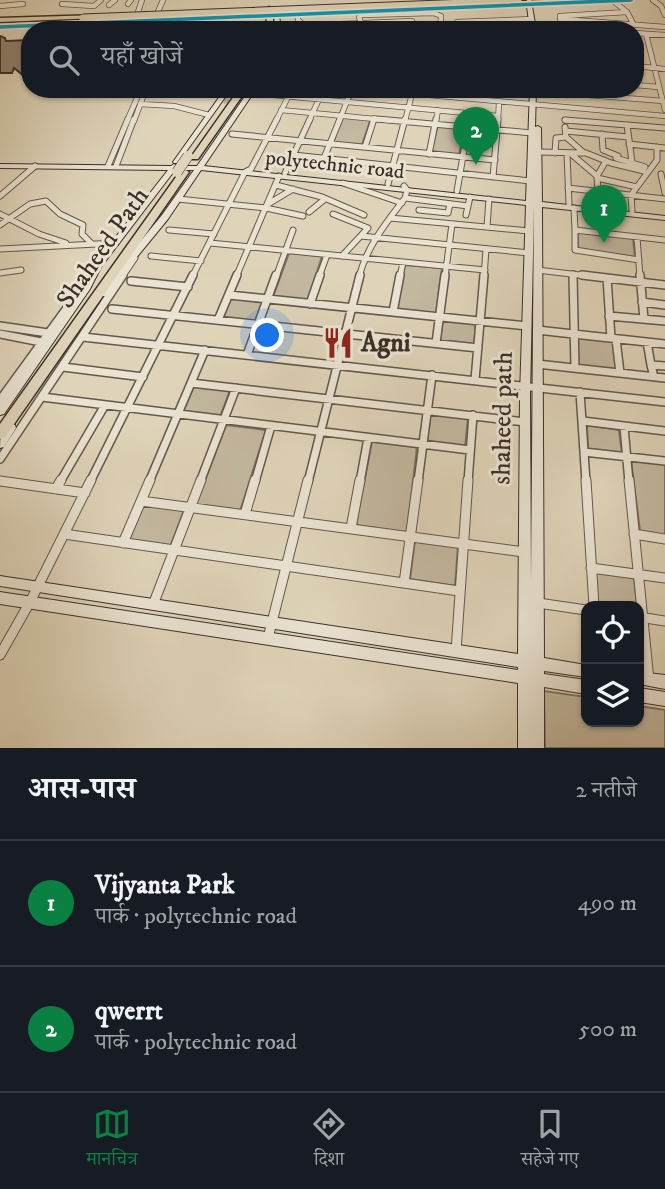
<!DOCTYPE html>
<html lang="hi">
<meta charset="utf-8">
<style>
:root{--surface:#171b24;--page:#242831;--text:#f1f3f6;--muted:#9ea1a6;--line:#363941;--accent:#0b8043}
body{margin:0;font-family:"IM FELL DW Pica","Noto Serif Devanagari",serif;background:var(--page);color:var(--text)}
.controls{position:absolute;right:21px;bottom:21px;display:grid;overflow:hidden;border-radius:14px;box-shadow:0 2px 5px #0004}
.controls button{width:63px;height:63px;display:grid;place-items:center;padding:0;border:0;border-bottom:2px solid var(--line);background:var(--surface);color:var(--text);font:35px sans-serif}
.you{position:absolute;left:268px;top:336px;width:24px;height:24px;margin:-18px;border:5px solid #fff;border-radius:50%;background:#1a73e8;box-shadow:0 0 0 10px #1a73e833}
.badge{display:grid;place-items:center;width:46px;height:46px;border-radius:50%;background:var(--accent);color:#fff;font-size:23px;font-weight:700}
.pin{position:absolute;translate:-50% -58px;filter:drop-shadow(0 2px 4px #0008)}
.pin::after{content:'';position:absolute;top:37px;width:24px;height:21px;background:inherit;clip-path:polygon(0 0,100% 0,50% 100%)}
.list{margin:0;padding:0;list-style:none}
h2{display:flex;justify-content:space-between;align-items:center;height:91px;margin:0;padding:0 28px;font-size:30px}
h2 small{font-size:23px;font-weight:400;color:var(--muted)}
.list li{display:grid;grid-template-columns:46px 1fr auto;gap:21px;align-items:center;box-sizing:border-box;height:126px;padding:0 28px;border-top:2px solid var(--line)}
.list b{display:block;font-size:26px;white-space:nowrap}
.list p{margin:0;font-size:23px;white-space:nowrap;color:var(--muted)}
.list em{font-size:23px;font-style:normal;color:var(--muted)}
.icon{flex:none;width:38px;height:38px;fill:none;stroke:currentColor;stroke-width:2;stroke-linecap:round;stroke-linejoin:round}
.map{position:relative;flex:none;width:665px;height:748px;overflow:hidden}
.search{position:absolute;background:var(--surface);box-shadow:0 2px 5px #0004;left:21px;right:21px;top:21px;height:77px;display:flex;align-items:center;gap:18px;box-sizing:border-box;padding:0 24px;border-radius:28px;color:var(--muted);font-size:26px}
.sheet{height:343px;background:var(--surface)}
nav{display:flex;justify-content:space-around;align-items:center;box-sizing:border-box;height:98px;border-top:2px solid var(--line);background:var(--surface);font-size:19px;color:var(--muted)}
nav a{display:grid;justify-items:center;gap:4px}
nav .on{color:var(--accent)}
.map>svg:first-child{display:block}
.green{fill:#c3b8a0;stroke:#7f7464;stroke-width:2}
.building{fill:#908573;stroke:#3b2f28;stroke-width:2}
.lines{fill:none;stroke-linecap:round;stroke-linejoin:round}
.secondary-tunnel{stroke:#beb39c;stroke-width:5;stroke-dasharray:5 2.5;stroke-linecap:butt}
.street-far3-casing{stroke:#64584c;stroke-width:6}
.street-far2-casing{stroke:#64584c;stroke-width:7}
.street-far1-casing{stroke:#64584c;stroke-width:10}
.street-casing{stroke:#64584c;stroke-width:11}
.secondary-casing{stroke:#3b2f28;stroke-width:2}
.highway-casing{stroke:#3b2f28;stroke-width:3}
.street-far3{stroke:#eae3d2;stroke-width:4.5}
.street-far2{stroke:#eae3d2;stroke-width:5}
.street-far1{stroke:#eae3d2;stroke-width:7}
.street{stroke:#eae3d2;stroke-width:9}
.secondary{fill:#eae3d2;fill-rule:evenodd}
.highway{fill:#dfd4b9;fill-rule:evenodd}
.highway-bridge-far1-casing{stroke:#3b2f28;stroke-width:9;stroke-linecap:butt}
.highway-bridge-casing{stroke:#3b2f28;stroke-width:11;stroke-linecap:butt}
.highway-bridge-far1{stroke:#dfd4b9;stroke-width:7}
.highway-bridge{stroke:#dfd4b9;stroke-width:10}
.bus-1-casing{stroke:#eae3d2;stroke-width:7}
.bus-1{stroke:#0997b5;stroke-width:3.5}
.labels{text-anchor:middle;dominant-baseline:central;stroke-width:6;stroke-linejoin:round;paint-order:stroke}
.far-street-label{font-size:21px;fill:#3b2f28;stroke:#eae3d2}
.street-label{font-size:26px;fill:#3b2f28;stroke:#eae3d2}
.poi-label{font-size:26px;font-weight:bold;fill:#3b2f28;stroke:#eae3d2;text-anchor:start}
</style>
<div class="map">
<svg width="665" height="748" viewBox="0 0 665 748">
<rect width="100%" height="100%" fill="#dfd4b9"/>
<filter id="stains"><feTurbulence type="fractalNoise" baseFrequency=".00286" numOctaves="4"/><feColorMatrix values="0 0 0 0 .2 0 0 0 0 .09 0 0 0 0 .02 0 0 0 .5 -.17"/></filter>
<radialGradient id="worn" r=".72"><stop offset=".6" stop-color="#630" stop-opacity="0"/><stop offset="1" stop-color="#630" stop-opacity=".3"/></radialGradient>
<path class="green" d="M 343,116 L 371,118 L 362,145 L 333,143 Z
M 438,125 L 465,128 L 459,155 L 431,152 Z
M 578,232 L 633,238 L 635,257 L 578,249 Z
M 289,253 L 322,256 L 308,301 L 273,297 Z
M 405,265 L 442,268 L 436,314 L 397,309 Z
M 231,297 L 263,300 L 255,321 L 223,318 Z
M 443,319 L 476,322 L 474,345 L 440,341 Z
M 577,337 L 614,341 L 617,371 L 579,366 Z
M 194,386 L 230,390 L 220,417 L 183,412 Z
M 430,413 L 468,418 L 465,447 L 427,442 Z
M 226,425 L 266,430 L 240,511 L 196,504 Z
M 587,425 L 619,430 L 622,454 L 588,449 Z
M 372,441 L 417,447 L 407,533 L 356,525 Z
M 631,460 L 665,464 L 665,535 L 640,531 Z
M 144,504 L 184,510 L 170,547 L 128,540 Z
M 415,540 L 458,546 L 455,586 L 410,579 Z
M 595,572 L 634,578 L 637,606 L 597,606 Z
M 544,691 L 586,697 L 586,722 L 639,722 L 639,706 L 665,710 L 665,748 L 545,748 Z"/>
<path class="building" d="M 0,36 L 5,38 L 6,41 L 30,40 L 30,81 L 14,68 L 12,73 L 0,73 Z"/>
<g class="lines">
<path class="secondary-tunnel" d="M 224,101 L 238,102"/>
<defs>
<path id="street-far3" d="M 612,0 L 627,12 L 634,25
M 653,0 L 661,6 L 665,15
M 62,4 L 94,6 L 101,0
M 128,4 L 131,0
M 109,5 L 115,0
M 0,6 L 23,4
M 297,9 L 298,20 L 310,30
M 157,14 L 163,0
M 137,15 L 142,0
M 561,19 L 665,27
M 361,23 L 359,17 L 362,15 L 434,13 L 441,16 L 440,30
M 341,24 L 412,21 L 417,30
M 422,24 L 440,25
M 537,26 L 598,30
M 561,27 L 560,16 L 627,12
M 378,30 L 379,27 L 410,26 L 409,30
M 456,30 L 457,22 L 532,19
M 635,33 L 665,35
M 646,34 L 665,110
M 635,66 L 665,69
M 635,85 L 659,87
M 362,89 L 665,116
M 538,91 L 663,101
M 251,93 L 498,116
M 140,104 L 174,106 L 209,115
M 281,110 L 396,121
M 565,120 L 572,121
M 127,121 L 141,89
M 134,121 L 146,89
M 276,121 L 292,89
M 309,121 L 319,99
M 339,121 L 352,89
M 373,121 L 374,118
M 405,121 L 413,90
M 436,121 L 438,110
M 498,121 L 499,102"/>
<path id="street-far2" d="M 377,119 L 532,133
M 565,120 L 665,128
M 627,125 L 632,162
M 566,131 L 628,137
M 232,134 L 495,160
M 602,134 L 603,150 L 618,156 L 616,158 L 645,167
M 566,137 L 583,152
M 629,144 L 665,148
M 365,147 L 374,119
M 538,152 L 586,153 L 611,163 L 648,172
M 555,153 L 556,138 L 566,137 L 565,127
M 567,153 L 569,204
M 570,153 L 597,176
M 429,154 L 436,119
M 294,155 L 530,181
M 324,158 L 340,119
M 108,166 L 128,119
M 116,166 L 134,119
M 285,173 L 310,119
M 661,174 L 665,193
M 493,177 L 498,119
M 597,178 L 637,187
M 343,183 L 402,203
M 388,184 L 405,119
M 276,185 L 322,197 L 364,215
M 568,188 L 665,199
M 457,191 L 468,127
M 598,191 L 597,176 L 606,161
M 0,196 L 35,166
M 405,198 L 468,206
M 178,199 L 266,208
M 268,204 L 293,189
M 266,208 L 303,216
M 574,208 L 575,230 L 665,240
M 419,210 L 448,213 L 450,204
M 632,211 L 631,195 L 657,160 L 657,147
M 309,212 L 325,199
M 0,214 L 39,234 L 66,243
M 333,214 L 368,228 L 342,256
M 466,215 L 470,197
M 390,218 L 529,231
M 0,225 L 30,204 L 46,201 L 60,214 L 83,225 L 82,234 L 91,243
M 487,227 L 489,199
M 169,230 L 214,234
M 575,230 L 575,250 L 639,260
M 361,236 L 529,253
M 637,237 L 640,277
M 210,243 L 485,270
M 0,249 L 116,243
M 151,256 L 201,261
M 537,270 L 597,277
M 0,273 L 21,270
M 573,274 L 573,277
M 122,277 L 135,258
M 192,277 L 245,172 L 251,169 L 277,119
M 236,277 L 279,176
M 276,277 L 293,230
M 319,277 L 327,255
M 359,277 C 367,246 386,223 405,198 L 407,190 L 404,186
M 400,277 L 403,262
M 445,277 L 452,224
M 484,277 L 486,249"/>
<path id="street-far1" d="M 573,275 L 575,368
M 582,275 L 665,285
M 640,275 L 644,319
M 607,278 L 611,338
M 131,281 L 188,287
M 229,295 L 527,326
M 642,302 L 665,305
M 310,304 L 320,275
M 112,309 L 478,348
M 393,312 L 400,275
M 609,316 L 665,321
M 218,320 L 237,275
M 0,326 L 48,333
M 537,330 L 665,344
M 0,334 L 41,342
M 83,337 L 665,402
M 616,339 L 620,373
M 647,342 L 651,365
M 436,343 L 445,275
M 247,355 L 276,275
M 537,364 L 665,378
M 63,367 L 143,377
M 654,377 L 651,365 L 665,366
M 475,380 L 484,275
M 191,383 L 525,422
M 580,392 L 586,482
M 42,397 L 470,450
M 0,400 L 88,279
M 583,421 L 665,431
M 624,427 L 629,482
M 584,452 L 665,461
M 0,459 L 123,275
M 0,481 L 4,482
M 60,482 L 105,405
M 90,482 L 193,275
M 149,482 L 205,350
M 200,482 L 236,388
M 255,482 L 271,426
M 308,482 L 360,275
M 360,482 L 368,438
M 418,482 L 432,375
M 468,482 L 473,415"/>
<path id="street" d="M 586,480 L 594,606
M 629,480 L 649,680
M 0,481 L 85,493
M 56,489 L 61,480
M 141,501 L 524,552
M 245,514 L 255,480
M 351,528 L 360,480
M 64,534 L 459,591
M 634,534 L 665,539
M 123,543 L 150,480
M 591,568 L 665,578
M 404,583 L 418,480
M 538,603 L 586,610
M 153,605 L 201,480
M 639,617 L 665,621
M 268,638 L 308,480
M 456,651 L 468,480
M 0,655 L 30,602 L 91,480"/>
<path id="secondary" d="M 527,0 L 531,0 L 532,3 L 633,0 L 631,1 L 532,6 L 536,30 L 530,30 L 527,6 L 279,17 L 282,30 L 276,30 L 274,17 L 0,29 L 0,25 L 273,14 L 272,10 L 275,8 L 278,10 L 278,14 L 527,3 Z
M 225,89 L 231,89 L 178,163 L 174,163 L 173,162 Z
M 250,89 L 256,89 L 204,166 L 526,201 L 530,89 L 536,89 L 535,127 L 538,126 L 541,128 L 542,202 L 665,216 L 665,220 L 542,207 L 544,658 L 586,665 L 586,677 L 544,671 L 544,674 L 586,680 L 586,694 L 544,687 L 544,748 L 518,748 L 518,683 L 0,604 L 0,592 L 518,670 L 518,667 L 0,586 L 0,576 L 518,654 L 520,396 L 526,205 L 201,170 L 168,219 L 105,296 L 99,296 L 98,294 L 99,292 L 162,215 L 194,170 L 175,170 L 101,267 L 90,289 L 4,414 L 0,415 L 0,403 L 82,289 L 94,265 L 168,170 L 0,168 L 0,164 L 171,166 L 174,164 L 177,166 L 197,166 ZM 534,206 L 531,583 L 530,396 Z
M 11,424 L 15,425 L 16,428 L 4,447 L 0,448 C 0,438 1,428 11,424 Z
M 639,672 L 665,675 L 665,689 L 639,684 Z
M 639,688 L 665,692 L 665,706 L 639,702 Z"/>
<path id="highway" d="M 545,0 L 584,0 L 581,2 L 504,6 L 501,4 L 504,2 Z
M 269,7 L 272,9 L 274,30 L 255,26 L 254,25 L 257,23 L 267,26 L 266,9 Z
M 98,15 L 98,17 L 96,18 L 0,22 L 0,18 Z
M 239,89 L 247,89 L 198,159 L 192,159 L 191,157 Z
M 184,169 L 189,172 L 5,437 L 0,439 L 0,424 L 181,170 Z"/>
</defs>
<use href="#street-far3" class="street-far3-casing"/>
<use href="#street-far2" class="street-far2-casing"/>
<use href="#street-far1" class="street-far1-casing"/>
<use href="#street" class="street-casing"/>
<use href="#secondary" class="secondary-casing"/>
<use href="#highway" class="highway-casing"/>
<use href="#street-far3" class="street-far3"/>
<use href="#street-far2" class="street-far2"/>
<use href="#street-far1" class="street-far1"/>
<use href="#street" class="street"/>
<use href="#secondary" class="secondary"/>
<use href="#highway" class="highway"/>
<defs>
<path id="highway-bridge-far1" d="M 83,18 L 518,1"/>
<path id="highway-bridge" d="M 177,172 L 188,156"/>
</defs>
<use href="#highway-bridge-far1" class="highway-bridge-far1-casing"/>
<use href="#highway-bridge" class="highway-bridge-casing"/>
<use href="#highway-bridge-far1" class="highway-bridge-far1"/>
<use href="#highway-bridge" class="highway-bridge"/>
<defs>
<path id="bus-1" d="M 0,27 L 631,0"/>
</defs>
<use href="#bus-1" class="bus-1-casing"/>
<use href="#bus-1" class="bus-1"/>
</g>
<defs>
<symbol id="restaurant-bare" viewBox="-9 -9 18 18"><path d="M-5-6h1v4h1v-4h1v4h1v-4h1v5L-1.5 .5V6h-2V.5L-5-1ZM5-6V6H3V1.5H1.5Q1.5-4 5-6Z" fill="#8f2418" stroke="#eae3d2" stroke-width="2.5" paint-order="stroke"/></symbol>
</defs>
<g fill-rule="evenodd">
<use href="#restaurant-bare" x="316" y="321" width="44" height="44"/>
</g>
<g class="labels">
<g class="far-street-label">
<text transform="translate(335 165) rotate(6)">polytechnic road</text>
</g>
<g class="street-label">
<text transform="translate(103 248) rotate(-55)">Shaheed Path</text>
<text transform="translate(503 418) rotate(-89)">shaheed path</text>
</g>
<g class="poi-label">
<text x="361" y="343">Agni</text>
</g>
</g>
<rect width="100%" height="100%" filter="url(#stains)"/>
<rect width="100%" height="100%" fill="url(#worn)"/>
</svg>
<div class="controls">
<button><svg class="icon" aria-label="locate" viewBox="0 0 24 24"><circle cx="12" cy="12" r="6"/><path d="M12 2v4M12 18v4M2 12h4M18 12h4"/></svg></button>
<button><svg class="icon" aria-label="layers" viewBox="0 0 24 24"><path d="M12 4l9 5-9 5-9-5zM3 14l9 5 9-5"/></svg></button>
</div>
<div class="you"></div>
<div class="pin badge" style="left:604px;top:243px">1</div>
<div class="pin badge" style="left:476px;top:165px">2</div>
<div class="search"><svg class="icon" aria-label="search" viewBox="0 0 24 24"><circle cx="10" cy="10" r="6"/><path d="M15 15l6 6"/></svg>यहाँ खोजें</div>
</div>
<section class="sheet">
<h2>आस-पास<small>2 नतीजे</small></h2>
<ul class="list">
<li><span class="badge">1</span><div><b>Vijyanta Park</b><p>पार्क · polytechnic road</p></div><em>490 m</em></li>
<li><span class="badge">2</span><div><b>qwerrt</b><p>पार्क · polytechnic road</p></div><em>500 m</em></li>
</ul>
</section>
<nav>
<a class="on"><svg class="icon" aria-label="map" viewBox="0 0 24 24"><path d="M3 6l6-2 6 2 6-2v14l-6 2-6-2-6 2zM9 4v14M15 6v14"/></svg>मानचित्र</a>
<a><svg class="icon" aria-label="directions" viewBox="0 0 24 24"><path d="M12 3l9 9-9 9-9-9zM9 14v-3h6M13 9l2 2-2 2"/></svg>दिशा</a>
<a><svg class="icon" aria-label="saved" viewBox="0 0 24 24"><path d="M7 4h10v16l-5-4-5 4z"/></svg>सहेजे गए</a>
</nav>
